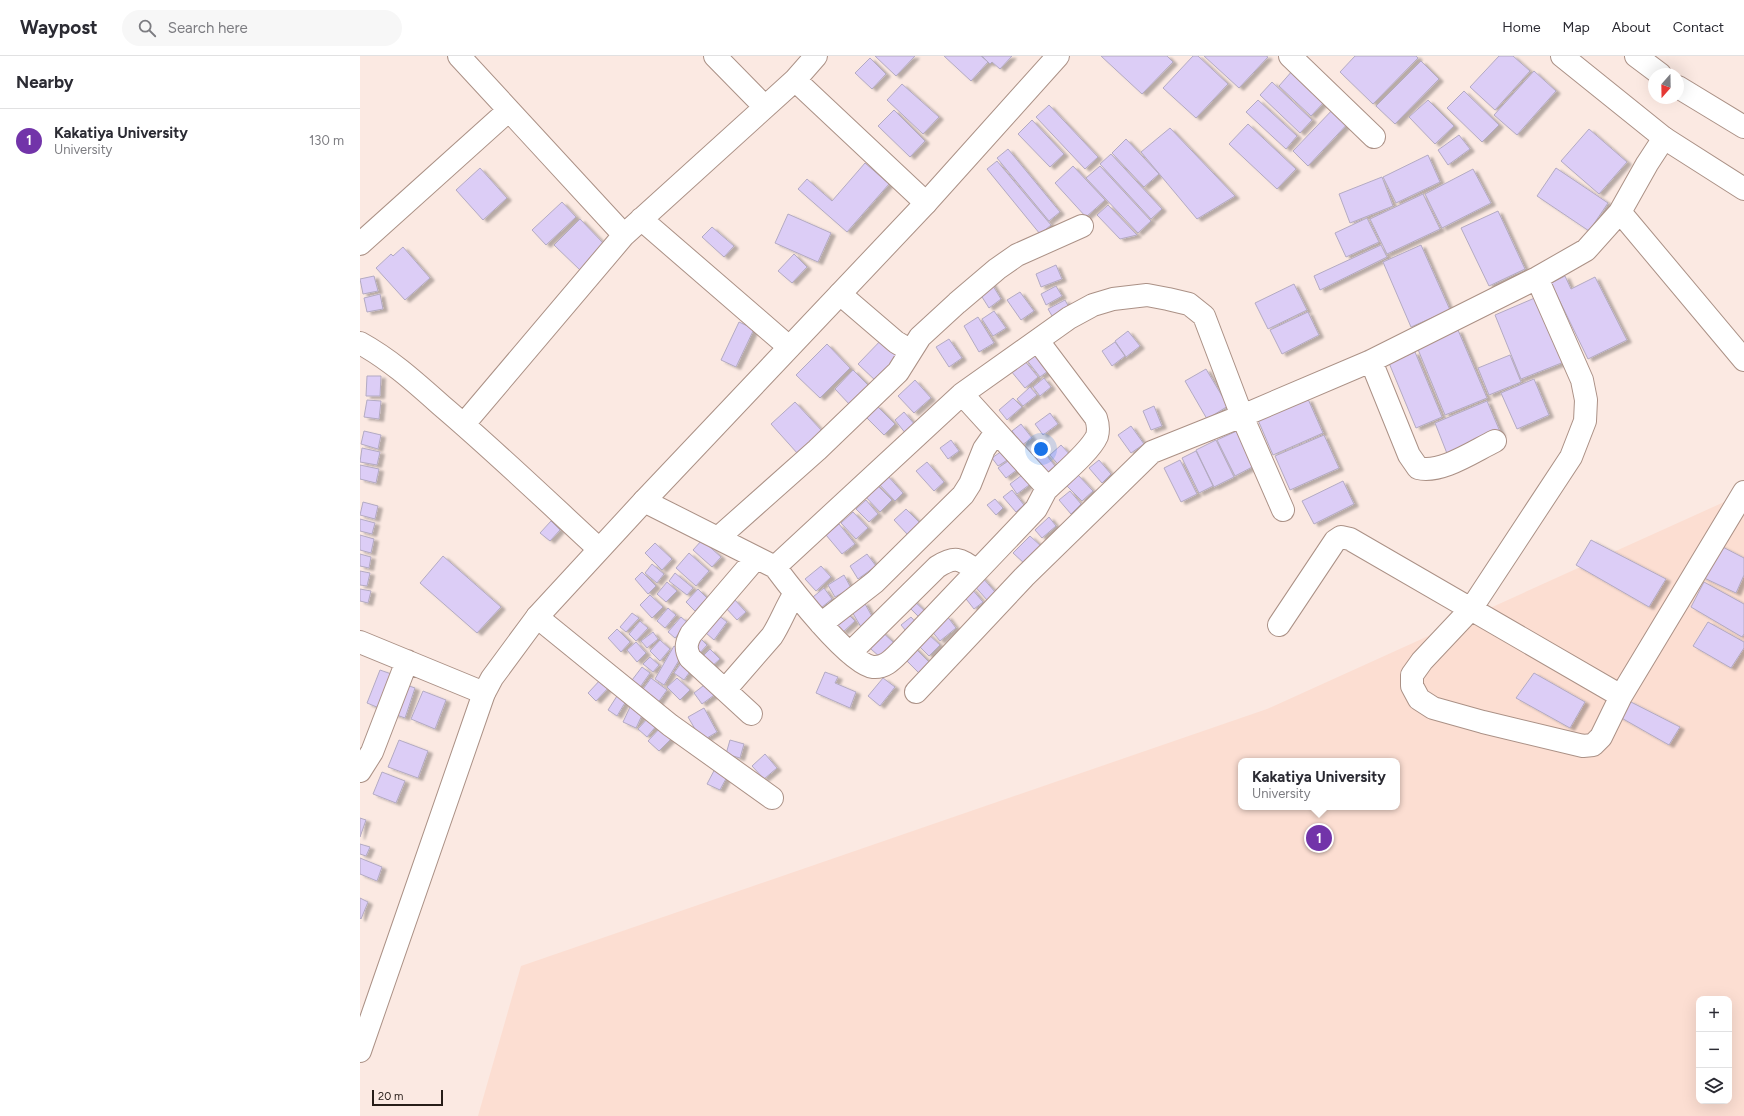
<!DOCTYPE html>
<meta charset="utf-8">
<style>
:root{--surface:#fff;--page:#f7f7f7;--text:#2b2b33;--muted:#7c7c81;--line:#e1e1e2;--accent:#7234a9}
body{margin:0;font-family:Figtree,sans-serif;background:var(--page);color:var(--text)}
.controls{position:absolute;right:12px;bottom:12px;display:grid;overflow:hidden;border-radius:8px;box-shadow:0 4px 16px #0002}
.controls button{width:36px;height:36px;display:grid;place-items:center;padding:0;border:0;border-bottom:1px solid var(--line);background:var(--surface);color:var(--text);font:20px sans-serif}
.compass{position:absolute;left:1288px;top:12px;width:36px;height:36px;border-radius:50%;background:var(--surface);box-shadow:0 4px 16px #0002;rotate:200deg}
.scale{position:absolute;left:12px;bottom:10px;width:71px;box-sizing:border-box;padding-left:4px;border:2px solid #271d18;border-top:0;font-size:11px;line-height:14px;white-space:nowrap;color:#271d18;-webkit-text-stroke:3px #fbe9e2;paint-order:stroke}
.you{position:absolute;left:681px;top:393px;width:14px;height:14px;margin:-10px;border:3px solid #fff;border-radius:50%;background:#1a73e8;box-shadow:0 0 0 6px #1a73e833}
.badge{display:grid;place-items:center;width:26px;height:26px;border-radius:50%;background:var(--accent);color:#fff;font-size:13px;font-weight:700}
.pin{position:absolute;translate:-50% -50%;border:2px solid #fff;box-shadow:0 1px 4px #0006}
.popup{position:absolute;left:878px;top:702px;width:162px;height:52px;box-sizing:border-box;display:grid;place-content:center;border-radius:8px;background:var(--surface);filter:drop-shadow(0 1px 3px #0005);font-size:13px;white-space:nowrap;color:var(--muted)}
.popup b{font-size:15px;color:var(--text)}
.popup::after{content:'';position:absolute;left:50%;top:100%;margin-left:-8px;border:8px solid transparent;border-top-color:var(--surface)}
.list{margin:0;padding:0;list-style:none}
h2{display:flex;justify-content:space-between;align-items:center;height:52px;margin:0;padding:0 16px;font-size:17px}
h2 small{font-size:13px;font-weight:400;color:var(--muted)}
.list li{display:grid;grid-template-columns:26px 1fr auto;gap:12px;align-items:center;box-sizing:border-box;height:64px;padding:0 16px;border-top:1px solid var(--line)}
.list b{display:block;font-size:15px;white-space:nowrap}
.list p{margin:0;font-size:13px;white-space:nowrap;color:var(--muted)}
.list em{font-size:13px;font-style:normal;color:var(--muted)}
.icon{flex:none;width:22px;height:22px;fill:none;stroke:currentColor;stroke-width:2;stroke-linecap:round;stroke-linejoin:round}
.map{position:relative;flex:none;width:1384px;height:1060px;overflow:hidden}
header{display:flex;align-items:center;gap:24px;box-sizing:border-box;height:56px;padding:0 20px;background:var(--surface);border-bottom:1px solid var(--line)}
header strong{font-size:19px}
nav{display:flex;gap:22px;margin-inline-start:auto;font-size:14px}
.search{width:280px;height:36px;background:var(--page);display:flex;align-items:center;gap:10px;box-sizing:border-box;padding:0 14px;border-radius:22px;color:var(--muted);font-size:15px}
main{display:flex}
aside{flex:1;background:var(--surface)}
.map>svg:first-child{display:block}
.built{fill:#fcded2;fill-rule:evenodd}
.building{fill:#dccdf6;stroke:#b3aac2;filter:url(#shadow)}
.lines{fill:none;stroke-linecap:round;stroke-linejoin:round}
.street-casing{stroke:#ab9186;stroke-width:24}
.secondary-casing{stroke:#ab9186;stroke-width:24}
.street{stroke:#fff;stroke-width:22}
.secondary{stroke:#fff;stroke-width:22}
</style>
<header>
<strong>Waypost</strong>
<div class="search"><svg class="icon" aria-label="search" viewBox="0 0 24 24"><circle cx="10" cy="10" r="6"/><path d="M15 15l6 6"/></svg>Search here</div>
<nav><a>Home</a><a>Map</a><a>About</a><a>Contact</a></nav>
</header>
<main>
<aside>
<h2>Nearby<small></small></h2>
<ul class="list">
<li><span class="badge">1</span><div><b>Kakatiya University</b><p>University</p></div><em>130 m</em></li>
</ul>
</aside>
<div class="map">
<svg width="1384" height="1060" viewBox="0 0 1384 1060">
<defs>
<filter id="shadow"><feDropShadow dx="4.5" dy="2.5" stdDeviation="1" flood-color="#0004"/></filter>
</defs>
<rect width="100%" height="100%" fill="#fbe9e2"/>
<path class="built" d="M 1384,437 L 1384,1060 L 118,1060 L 161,910 L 907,653 ZM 881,705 L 1037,705 L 1037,751 L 881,751 ZM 1339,943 L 1369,943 L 1369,1045 L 1339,1045 Z"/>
<path class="building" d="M 515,0 L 555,0 L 536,20 Z
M 584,0 L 621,0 L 628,6 L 611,25 Z
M 622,0 L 652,0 L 640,13 L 632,6 L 630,8 Z
M 741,0 L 807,0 L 813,6 L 782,38 Z
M 833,0 L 838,0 L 868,28 L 836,62 L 803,32 Z
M 844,0 L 906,0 L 908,1 L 879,32 Z
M 995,0 L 1056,0 L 1058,2 L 1013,48 L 980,16 Z
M 1139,0 L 1153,0 L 1170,15 L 1135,54 L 1110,31 Z
M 510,2 L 526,18 L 512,33 L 495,17 Z
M 1061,5 L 1079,23 L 1035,68 L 1016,50 Z
M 933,14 L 965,45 L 951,60 L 919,30 Z
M 1174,15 L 1196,35 L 1157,79 L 1134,59 Z
M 912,26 L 952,64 L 940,77 L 900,39 Z
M 542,28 L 579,61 L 563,78 L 527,44 Z
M 1104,35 L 1139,69 L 1122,86 L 1087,52 Z
M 898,44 L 937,80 L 926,93 L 886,56 Z
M 1068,44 L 1094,70 L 1075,88 L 1049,61 Z
M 689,49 L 738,101 L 725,113 L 676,61 Z
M 976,50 L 991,64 L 948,110 L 933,95 Z
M 534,54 L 565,85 L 550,101 L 518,70 Z
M 672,64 L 704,98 L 690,111 L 658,78 Z
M 888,68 L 936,113 L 917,133 L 869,88 Z
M 810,72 L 875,140 L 837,163 L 781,96 Z
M 1229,73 L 1267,106 L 1239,138 L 1201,105 Z
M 1099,79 L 1110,93 L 1088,109 L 1078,94 Z
M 766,83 L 799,118 L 784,131 L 752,97 Z
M 648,93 L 700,156 L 689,165 L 637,102 Z
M 751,98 L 802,153 L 791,163 L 740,108 Z
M 1068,99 L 1080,126 L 1036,147 L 1023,121 Z
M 637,105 L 691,169 L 680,178 L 627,113 Z
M 505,107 L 529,128 L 487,176 L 438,133 L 447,123 L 472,145 Z
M 713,110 L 745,144 L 726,161 L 695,127 Z
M 740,110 L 791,165 L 778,177 L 726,122 Z
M 120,112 L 147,142 L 123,164 L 96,134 Z
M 1196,112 L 1248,147 L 1229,175 L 1177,140 Z
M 1113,113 L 1131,147 L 1082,172 L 1065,138 Z
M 1022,121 L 1033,150 L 990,167 L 979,138 Z
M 1063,138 L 1080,173 L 1027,198 L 1010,163 Z
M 202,146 L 216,161 L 186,189 L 172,174 Z
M 748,149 L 777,179 L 760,183 L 737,159 Z
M 1138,155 L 1165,213 L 1129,230 L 1101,172 Z
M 428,158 L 471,177 L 458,206 L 415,187 Z
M 1007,162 L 1019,186 L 986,201 L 975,177 Z
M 220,163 L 245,189 L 220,214 L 194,189 Z
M 352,171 L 374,190 L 364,201 L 342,181 Z
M 1021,189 L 1027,201 L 960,234 L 954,220 Z
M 1061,189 L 1090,254 L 1051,271 L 1023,206 Z
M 43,191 L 70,222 L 45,244 L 16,212 L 31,198 L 33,200 Z
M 434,198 L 447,211 L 432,227 L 418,215 Z
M 696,209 L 702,223 L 681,231 L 676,218 Z
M 14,220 L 18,235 L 3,238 L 0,223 Z
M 1205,220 L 1211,233 L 1235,221 L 1267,284 L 1228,303 L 1191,227 Z
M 630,225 L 641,243 L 629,252 L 617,233 Z
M 934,228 L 947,254 L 908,273 L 895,247 Z
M 696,230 L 702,240 L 686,249 L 681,238 Z
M 660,236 L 674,255 L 661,264 L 647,244 Z
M 20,238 L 23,253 L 7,256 L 4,242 Z
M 1177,241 L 1204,306 L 1161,323 L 1135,259 Z
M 705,244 L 711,255 L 695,265 L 688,253 Z
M 634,255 L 646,272 L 633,280 L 622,263 Z
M 948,256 L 959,279 L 922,298 L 910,274 Z
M 618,261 L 634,287 L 619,296 L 604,270 Z
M 379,266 L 394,273 L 376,311 L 361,304 Z
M 1098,274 L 1127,342 L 1085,359 L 1057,291 Z
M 768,275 L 780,290 L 766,301 L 755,285 Z
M 526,279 L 546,298 L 517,326 L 498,308 Z
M 589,283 L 602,302 L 589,311 L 576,291 Z
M 755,286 L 765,300 L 752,310 L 742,295 Z
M 467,288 L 490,312 L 460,342 L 436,319 Z
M 677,294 L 692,312 L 680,321 L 666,303 Z
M 1055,296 L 1082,361 L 1056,372 L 1029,307 Z
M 1150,299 L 1161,326 L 1129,339 L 1118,312 Z
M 664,304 L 678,321 L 665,332 L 651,315 Z
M 846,313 L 868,350 L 847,363 L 825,325 Z
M 493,314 L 510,331 L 491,350 L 475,333 Z
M 7,320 L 21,320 L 20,340 L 6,340 Z
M 684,322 L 691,331 L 680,340 L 673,331 Z
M 1174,323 L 1189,359 L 1157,373 L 1141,337 Z
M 555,324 L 571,342 L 554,357 L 538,340 Z
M 670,331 L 677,339 L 663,350 L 657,343 Z
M 653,342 L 662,351 L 647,364 L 639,354 Z
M 948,343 L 963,377 L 913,399 L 898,364 Z
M 7,344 L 21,345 L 19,363 L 4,361 Z
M 1127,345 L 1141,378 L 1088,400 L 1075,367 Z
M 435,346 L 463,376 L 438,398 L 411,368 Z
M 516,349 L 535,368 L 524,379 L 505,360 Z
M 794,350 L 802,370 L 791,374 L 783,355 Z
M 544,356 L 556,370 L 546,378 L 535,364 Z
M 690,357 L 698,368 L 683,379 L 675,368 Z
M 661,368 L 672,382 L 662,389 L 652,375 Z
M 771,370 L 784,388 L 771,397 L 758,379 Z
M 879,374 L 896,409 L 875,420 L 857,384 Z
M 4,375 L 21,379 L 18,393 L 1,388 Z
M 964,379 L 979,412 L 930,434 L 915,400 Z
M 591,384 L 599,395 L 588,403 L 580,392 Z
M 856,384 L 874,421 L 854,431 L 836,394 Z
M 701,389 L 713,402 L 701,412 L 690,399 Z
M 2,392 L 20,396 L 17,409 L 0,406 Z
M 646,392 L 652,401 L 638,410 L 632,402 Z
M 683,395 L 695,410 L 685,419 L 672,405 Z
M 836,395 L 853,430 L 839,437 L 822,402 Z
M 651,403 L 658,413 L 646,422 L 638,412 Z
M 739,404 L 751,418 L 742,427 L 729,412 Z
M 820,404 L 837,438 L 821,446 L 804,412 Z
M 567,406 L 584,426 L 574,435 L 556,415 Z
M 0,409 L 19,413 L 16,427 L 0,423 Z
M 666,416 L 673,426 L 657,438 L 650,428 Z
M 527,419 L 543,437 L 535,445 L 518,427 Z
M 718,419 L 733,435 L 722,445 L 707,430 Z
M 983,425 L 994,448 L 954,468 L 942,445 Z
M 515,427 L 532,444 L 520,456 L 503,438 Z
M 652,434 L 664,449 L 656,456 L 643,441 Z
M 710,435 L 721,448 L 711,458 L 699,444 Z
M 635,443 L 643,452 L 636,459 L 627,449 Z
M 506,444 L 518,458 L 509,466 L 496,453 Z
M 3,446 L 18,450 L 15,463 L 0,459 Z
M 546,453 L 561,468 L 548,479 L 534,464 Z
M 493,456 L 508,472 L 496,483 L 481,467 Z
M 689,461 L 696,470 L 682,482 L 675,474 Z
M 0,463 L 15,467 L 12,478 L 0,475 Z
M 191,465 L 200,474 L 190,485 L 180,477 Z
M 479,468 L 495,488 L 482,498 L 466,479 Z
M 0,479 L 14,483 L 11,497 L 0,494 Z
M 670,480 L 682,491 L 665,508 L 653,497 Z
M 342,484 L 361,501 L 352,511 L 333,494 Z
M 1231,484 L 1306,523 L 1289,551 L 1216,509 Z
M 295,487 L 312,503 L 302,514 L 285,497 Z
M 1355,487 L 1384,502 L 1384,519 L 1376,537 L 1340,520 Z
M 329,497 L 349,515 L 336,530 L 316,512 Z
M 0,498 L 11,501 L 9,512 L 0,510 Z
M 507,498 L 516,510 L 498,523 L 490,510 Z
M 83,500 L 141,551 L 117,577 L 60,527 Z
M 292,508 L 304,518 L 297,527 L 285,517 Z
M 461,510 L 471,521 L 456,535 L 445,523 Z
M 0,515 L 10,517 L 7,530 L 0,529 Z
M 282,516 L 296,530 L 288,538 L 275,523 Z
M 315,517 L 333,532 L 327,539 L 309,525 Z
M 484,519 L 491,532 L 475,541 L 468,529 Z
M 621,520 L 636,537 L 627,544 L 612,527 Z
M 307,526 L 317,535 L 306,546 L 297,538 Z
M 1344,526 L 1384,548 L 1384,578 L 1382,581 L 1331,551 Z
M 464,532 L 472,543 L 456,556 L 448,545 Z
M 611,532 L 623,546 L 614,553 L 603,539 Z
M 0,533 L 11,535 L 8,547 L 0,545 Z
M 338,533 L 347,542 L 335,555 L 326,546 Z
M 290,539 L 303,551 L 292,562 L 280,549 Z
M 551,542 L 569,559 L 563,565 L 546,548 Z
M 374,543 L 386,556 L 377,564 L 365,551 Z
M 504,546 L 514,564 L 501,571 L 491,554 Z
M 308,552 L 316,559 L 305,572 L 297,565 Z
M 272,557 L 279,562 L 266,576 L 260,571 Z
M 487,557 L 495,565 L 483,576 L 475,568 Z
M 358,559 L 367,566 L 354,584 L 346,577 Z
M 587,560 L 596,572 L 580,585 L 570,573 Z
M 321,561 L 328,567 L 315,582 L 308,576 Z
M 551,561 L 561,572 L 551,581 L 541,569 Z
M 280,565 L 288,572 L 276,585 L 269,578 Z
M 1348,566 L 1384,586 L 1384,592 L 1371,612 L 1333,590 Z
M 517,571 L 534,587 L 520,601 L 503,586 Z
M 257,573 L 270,586 L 261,596 L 248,582 Z
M 293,576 L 298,583 L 287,592 L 281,585 Z
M 567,577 L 580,589 L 569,600 L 557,588 Z
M 340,582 L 347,589 L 338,599 L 331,592 Z
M 300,584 L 310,593 L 300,605 L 290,595 Z
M 276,586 L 286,597 L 277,606 L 267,594 Z
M 314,590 L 324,596 L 304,629 L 295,623 Z
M 554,591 L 570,607 L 559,617 L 543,601 Z
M 350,593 L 360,603 L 351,611 L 342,601 Z
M 290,601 L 299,609 L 293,616 L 283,608 Z
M 324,603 L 334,610 L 324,624 L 314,617 Z
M 282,611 L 290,617 L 278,634 L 269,628 Z
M 20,614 L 37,620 L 24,654 L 7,647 Z
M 465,616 L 478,621 L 475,627 L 496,636 L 490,652 L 456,637 Z
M 1174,617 L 1225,646 L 1210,672 L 1156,642 Z
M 242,622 L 250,630 L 236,645 L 228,637 Z
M 291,622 L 307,634 L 297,648 L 281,636 Z
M 317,622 L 330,634 L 320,644 L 307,631 Z
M 523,622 L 535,631 L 520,650 L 508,640 Z
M 348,626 L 357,637 L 342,648 L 334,637 Z
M 41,627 L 55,632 L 45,662 L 31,657 Z
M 63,635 L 86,644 L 75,673 L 51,663 Z
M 257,640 L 266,645 L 257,660 L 248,654 Z
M 1269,645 L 1320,671 L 1309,689 L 1258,660 Z
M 271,649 L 284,655 L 276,672 L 263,666 Z
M 344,652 L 357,676 L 342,685 L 328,661 Z
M 288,662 L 297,669 L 287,681 L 278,673 Z
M 301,671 L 312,682 L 299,695 L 288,685 Z
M 39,684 L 68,695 L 58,722 L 28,711 Z
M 370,684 L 384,688 L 380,702 L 366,698 Z
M 405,698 L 417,712 L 404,723 L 392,710 Z
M 357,709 L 370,715 L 360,734 L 347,728 Z
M 22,716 L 45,725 L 36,747 L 13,738 Z
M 0,762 L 6,764 L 0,781 Z
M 0,788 L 10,791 L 6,800 L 0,798 Z
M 0,802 L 22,811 L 17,825 L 0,818 Z
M 0,842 L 8,846 L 1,863 L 0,862 Z"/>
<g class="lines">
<defs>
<path id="street" d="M 99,0 L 264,179
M 355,0 L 405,51
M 930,0 L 1014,81
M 435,24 L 566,147
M 1260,156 L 1384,304
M 281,163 L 429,291
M 0,188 L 148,55
M 1177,222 L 1222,324 L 1226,344 L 1225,365 L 1211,401 L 1111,553 L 1062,605 L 1052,619 L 1052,630 L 1059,643 L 1073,652 L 1123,666 L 1223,690 L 1233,689 L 1241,681 L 1261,640
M 480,238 L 536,286 L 551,295
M 678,285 L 736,362 C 738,368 739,373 737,380 C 730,396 699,421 686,434
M 0,287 C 31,304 56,327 82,350 C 136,396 187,445 239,493
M 1011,305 L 1049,399 L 1058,412 C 1081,418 1114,395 1135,385
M 104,368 L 264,179 L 435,24 L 456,0
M 284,445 L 415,511 L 602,338 L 709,262 L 733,249 L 753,243 L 787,239 L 808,243 L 829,248 L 844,260 L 882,360 L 923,454
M 358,482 L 457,394 L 538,316 L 560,281 L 597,247 L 637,213 L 657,199 L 722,170
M 415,511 C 430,531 490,609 513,611 C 524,612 531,605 539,597 L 676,453 L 686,434 L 683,427 L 602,338
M 177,561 L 310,669 L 412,742
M 461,568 L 515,526 L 603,439 L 610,428 L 624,393 L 636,376
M 919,569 L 975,485 L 981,481 L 990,483 L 1261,640 L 1384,436
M 0,586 L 124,637
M 490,597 L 577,511 C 596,499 600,503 617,515
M 365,634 L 412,580 C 421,566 426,551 435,537
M 556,636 L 664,521 L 792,396 L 882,360 L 1011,305 L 1177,222 L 1226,194 L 1260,156 L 1287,108 L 1304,82
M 391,658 L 330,602 C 325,593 326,587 331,578 L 396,502
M 0,715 L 12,696 L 47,605"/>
<path id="secondary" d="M 1202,0 L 1304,82 L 1384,133
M 1276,0 L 1300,18
M 1318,31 L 1384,71
M 0,995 L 124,637 L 132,622 L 177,561 L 284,445 L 566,147 L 698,0"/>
</defs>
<use href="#street" class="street-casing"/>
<use href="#secondary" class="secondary-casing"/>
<use href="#street" class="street"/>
<use href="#secondary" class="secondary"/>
</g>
</svg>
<div class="controls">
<button>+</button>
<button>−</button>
<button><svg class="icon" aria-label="layers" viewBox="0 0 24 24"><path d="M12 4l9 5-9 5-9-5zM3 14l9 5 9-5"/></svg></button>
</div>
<svg class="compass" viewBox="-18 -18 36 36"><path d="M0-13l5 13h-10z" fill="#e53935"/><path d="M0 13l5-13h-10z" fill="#7c7c81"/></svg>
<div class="scale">20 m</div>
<div class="you"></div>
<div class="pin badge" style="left:959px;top:782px">1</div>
<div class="popup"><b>Kakatiya University</b>University</div>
</div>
</main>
